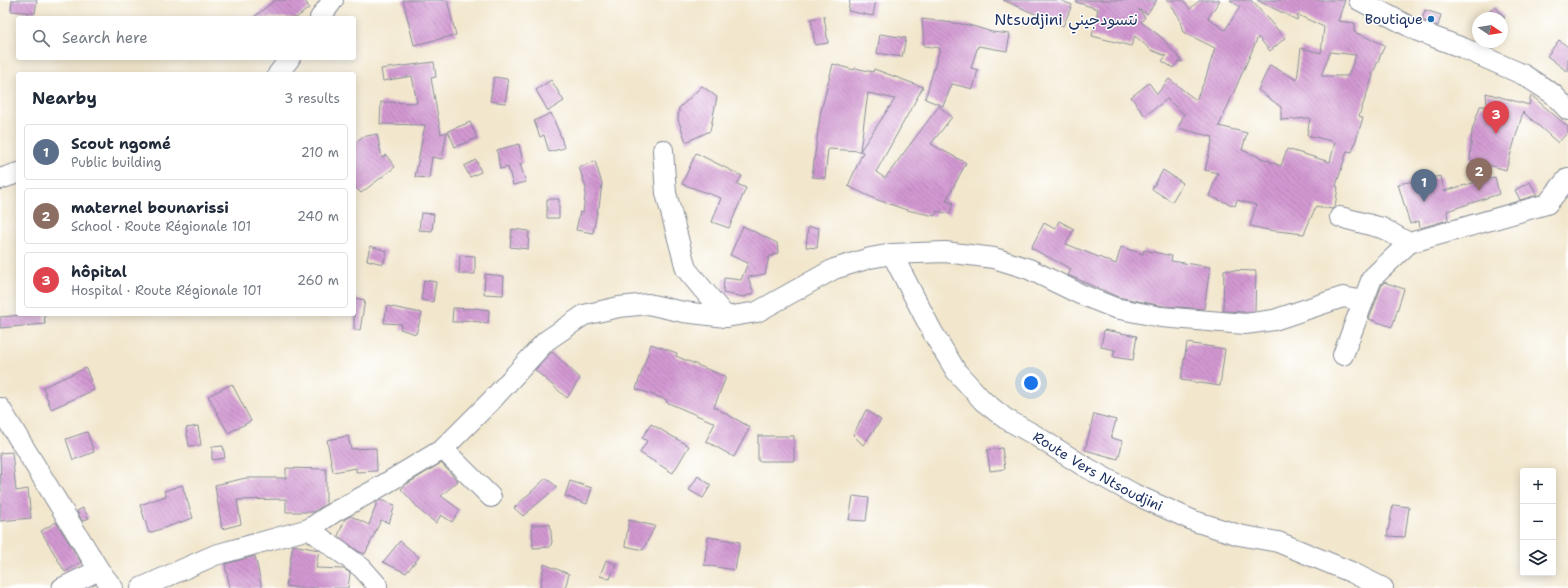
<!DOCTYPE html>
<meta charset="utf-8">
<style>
:root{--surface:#fff;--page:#f2f2f3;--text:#1f2937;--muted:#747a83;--line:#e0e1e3;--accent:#0b8043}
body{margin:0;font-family:"Shantell Sans","Playpen Sans Arabic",sans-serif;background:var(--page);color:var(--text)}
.controls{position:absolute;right:12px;bottom:12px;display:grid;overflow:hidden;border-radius:4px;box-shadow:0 2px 10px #0003}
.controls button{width:36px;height:36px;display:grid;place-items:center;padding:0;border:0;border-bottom:1px solid var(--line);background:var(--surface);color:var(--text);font:20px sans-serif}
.compass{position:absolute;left:1472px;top:12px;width:36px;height:36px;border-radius:50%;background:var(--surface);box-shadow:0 2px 10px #0003;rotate:102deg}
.you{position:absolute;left:1031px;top:383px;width:14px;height:14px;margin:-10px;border:3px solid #fff;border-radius:50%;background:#1a73e8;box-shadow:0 0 0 6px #1a73e833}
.badge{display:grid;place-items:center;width:26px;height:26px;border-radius:50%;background:var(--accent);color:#fff;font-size:13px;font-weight:700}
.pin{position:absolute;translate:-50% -33px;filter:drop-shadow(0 1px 2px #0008)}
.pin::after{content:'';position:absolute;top:21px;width:14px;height:12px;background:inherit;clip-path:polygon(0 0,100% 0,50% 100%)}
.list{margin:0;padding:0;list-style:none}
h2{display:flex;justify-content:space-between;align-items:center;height:52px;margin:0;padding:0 16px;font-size:17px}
h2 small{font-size:13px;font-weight:400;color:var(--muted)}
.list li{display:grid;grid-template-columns:26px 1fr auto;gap:12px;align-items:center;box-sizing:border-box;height:56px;margin:0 8px 8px;padding:0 8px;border:1px solid var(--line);border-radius:4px}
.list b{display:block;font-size:15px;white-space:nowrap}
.list p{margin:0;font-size:13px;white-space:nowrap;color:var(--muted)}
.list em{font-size:13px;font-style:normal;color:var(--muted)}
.icon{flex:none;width:22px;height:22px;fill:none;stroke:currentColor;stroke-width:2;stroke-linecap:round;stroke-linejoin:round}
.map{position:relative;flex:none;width:1568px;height:588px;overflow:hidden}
.search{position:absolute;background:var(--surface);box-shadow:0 2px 10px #0003;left:16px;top:16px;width:340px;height:44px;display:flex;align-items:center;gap:10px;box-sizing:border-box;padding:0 14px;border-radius:4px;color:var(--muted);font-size:15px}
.panel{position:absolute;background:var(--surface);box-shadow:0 2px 10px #0003;left:16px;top:72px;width:340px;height:244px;border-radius:4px}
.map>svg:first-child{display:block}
.building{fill:url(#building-back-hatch);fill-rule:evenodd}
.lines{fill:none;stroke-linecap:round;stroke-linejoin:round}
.minor-casing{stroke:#868b96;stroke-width:22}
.minor{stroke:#fff;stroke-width:20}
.poi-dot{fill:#1f6fb2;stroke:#fff;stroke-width:1.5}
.labels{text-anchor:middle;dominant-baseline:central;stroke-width:3;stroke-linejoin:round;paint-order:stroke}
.poi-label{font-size:14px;fill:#1b2f5e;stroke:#fff;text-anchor:end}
.street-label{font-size:14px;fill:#1b2f5e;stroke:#fff}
.quarter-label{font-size:16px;fill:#1b2f5e;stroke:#fff}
</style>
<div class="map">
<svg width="1568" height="588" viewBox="0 0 1568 588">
<defs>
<pattern id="building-back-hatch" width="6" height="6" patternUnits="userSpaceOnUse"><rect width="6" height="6" fill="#d298d1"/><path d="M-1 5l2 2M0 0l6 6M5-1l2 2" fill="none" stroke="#aa7cad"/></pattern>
</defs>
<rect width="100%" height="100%" fill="#fff"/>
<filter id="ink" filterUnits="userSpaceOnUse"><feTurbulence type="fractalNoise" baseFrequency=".025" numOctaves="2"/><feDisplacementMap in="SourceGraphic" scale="8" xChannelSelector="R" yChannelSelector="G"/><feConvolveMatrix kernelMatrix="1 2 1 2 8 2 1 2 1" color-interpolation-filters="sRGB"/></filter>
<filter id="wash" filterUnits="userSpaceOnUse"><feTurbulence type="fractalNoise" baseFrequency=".012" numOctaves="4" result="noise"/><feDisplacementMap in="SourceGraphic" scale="16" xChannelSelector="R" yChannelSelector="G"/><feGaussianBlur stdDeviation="0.9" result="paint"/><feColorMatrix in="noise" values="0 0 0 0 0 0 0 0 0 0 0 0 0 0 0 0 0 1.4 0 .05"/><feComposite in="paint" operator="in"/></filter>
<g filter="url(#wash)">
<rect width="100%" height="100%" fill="#f2e7cd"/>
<g id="blocks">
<path class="building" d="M 12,0 L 37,0 L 35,13 L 11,11 Z
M 275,0 L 305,0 L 309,8 L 296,18 L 253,18 Z
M 403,0 L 447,0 L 456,35 L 414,45 Z
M 850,0 L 876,0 L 873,16 L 848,11 Z
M 1003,0 L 1060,0 L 1072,5 L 1063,26 Z
M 1077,0 L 1157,0 L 1147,14 L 1138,9 L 1145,17 L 1141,22 L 1160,36 L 1183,62 L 1179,61 L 1173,68 L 1162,61 L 1166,56 L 1151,50 L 1135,36 L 1131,46 L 1092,36 L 1098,9 L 1076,2 Z
M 1167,0 L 1183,0 L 1190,9 L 1200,0 L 1220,0 L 1208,18 L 1225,30 L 1240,7 L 1230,0 L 1251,0 L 1285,38 L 1270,51 L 1258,37 L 1219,126 L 1247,133 L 1242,150 L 1281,166 L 1287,149 L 1330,162 L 1335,142 L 1307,135 L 1310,118 L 1281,120 L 1281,107 L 1258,90 L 1270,65 L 1297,80 L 1301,48 L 1321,53 L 1324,27 L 1298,15 L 1297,20 L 1257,0 L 1345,0 L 1338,21 L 1355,23 L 1354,32 L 1385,45 L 1372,75 L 1373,76 L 1359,116 L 1363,118 L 1352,152 L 1347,151 L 1336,186 L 1338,187 L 1335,207 L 1332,209 L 1316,206 L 1304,234 L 1268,230 L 1250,226 L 1256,205 L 1237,200 L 1235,206 L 1209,196 L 1218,173 L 1205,170 L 1213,137 L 1178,128 L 1184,114 L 1167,99 L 1145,116 L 1131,97 L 1149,83 L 1157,94 L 1169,79 L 1196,100 L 1205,80 L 1215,48 L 1183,32 L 1179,17 ZM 1330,52 L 1356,55 L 1348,76 L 1321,76 Z
M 1495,6 L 1505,18 L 1481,18 Z
M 1425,10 L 1441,15 L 1438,26 L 1422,20 Z
M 824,16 L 828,43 L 815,45 L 811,19 Z
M 922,19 L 969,25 L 992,32 L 1010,34 L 1007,51 L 978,46 L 971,68 L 978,70 L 973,89 L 952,84 L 943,106 L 925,99 L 940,48 L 924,46 Z
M 880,34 L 906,38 L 902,57 L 877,53 Z
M 1559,40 L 1568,47 L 1568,72 L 1547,56 Z
M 434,62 L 436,77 L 431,78 L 441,134 L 447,132 L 442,159 L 432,157 L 429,178 L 415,177 L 425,125 L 380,124 L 381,102 L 417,103 L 412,76 L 383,81 L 381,69 Z
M 833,64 L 854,70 L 855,68 L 873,72 L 874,69 L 923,87 L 876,172 L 885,178 L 939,106 L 952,117 L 931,144 L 966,163 L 946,201 L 953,203 L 950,214 L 937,211 L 935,216 L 907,210 L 875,199 L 848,186 L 863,152 L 860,151 L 895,99 L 868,93 L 860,151 L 828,149 L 825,178 L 812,177 L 820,115 Z
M 494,77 L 507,79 L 508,85 L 505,103 L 490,101 Z
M 551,80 L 564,101 L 548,111 L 536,90 Z
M 702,86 L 717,97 L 710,131 L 686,142 L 678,119 L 679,108 Z
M 1486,93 L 1529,105 L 1531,95 L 1568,127 L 1568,132 L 1558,143 L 1523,112 L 1506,170 L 1470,160 L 1472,131 L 1480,106 L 1487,106 Z
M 551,113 L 561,137 L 564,148 L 549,152 L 544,135 L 540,137 L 534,121 Z
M 470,122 L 477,138 L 455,147 L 448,131 Z
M 377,134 L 382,158 L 386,155 L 395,167 L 361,193 L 354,186 L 354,144 L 362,137 Z
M 519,144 L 523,163 L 520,164 L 526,182 L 513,185 L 508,167 L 500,169 L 497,150 Z
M 696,153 L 742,176 L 737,184 L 746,188 L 729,228 L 712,222 L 721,198 L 682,184 Z
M 476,160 L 481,172 L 470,177 L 464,166 Z
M 595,161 L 602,184 L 599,207 L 598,207 L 593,233 L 576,230 L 580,212 L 583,213 L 586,188 L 579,167 Z
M 1163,170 L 1183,183 L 1172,202 L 1152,189 Z
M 1441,176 L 1444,191 L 1495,177 L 1499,194 L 1447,211 L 1448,220 L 1420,228 L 1419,221 L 1410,224 L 1398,184 Z
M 1530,182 L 1537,195 L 1520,200 L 1515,190 Z
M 547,199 L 559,199 L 559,218 L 547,218 Z
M 421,213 L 434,214 L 432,231 L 419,230 Z
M 1059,221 L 1074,229 L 1066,244 L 1116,264 L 1121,247 L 1143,254 L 1144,250 L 1172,256 L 1171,261 L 1210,267 L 1204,309 L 1163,306 L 1118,297 L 1068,275 L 1071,269 L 1031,248 L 1044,223 L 1055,229 Z
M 743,226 L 777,243 L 778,253 L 769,257 L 765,274 L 748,277 L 754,293 L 744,297 L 723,293 L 724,278 L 741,280 L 748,263 L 730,255 Z
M 808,227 L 819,228 L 817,248 L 806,247 Z
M 512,229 L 529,231 L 528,249 L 510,247 Z
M 370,246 L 387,251 L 383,264 L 367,260 Z
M 460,255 L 475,256 L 475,274 L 459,274 Z
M 1224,270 L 1256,271 L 1255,311 L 1245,312 L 1223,311 Z
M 485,274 L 504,276 L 503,295 L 484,294 Z
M 424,280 L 436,282 L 433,302 L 421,300 Z
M 1384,282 L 1404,289 L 1392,327 L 1369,319 L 1382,285 Z
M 354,298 L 365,300 L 360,330 L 354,330 Z
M 387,306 L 422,313 L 416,334 L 400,329 L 402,324 L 384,323 Z
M 453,308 L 474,309 L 474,308 L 489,310 L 488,323 L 463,320 L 462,322 L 452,322 Z
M 35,314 L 44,314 L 45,324 L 0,328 L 0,317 Z
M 1104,330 L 1137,336 L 1133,360 L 1113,357 L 1115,350 L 1101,347 Z
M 1187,343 L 1225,349 L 1220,386 L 1181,380 Z
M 651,344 L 677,353 L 676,356 L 726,377 L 714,407 L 750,427 L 734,457 L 706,441 L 715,423 L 666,402 L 667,400 L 636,389 Z
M 552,352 L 580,378 L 567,398 L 535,370 Z
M 86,368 L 94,390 L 51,409 L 43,387 Z
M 232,384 L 251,421 L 228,433 L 208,396 Z
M 866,410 L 881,420 L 863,445 L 853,435 Z
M 1094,414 L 1116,420 L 1111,438 L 1123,441 L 1118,459 L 1085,450 Z
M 651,424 L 689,446 L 673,473 L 640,453 L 647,441 L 642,438 Z
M 198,426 L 201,445 L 189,446 L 186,428 Z
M 87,432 L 94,452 L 73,460 L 66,439 Z
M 348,436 L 351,449 L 376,448 L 377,471 L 356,472 L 356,468 L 333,472 L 327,440 Z
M 758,436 L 794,436 L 794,461 L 758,461 Z
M 223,446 L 225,458 L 212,460 L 212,447 Z
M 1002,448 L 1005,469 L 990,471 L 987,450 Z
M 12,452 L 16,491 L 28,489 L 31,518 L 0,521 L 0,492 L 1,492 L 0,453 Z
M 441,463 L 458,481 L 441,496 L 460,510 L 452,522 L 441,515 L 436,523 L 423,513 L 401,489 L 407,484 Z
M 286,468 L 326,469 L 326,504 L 313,512 L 286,512 L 286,499 L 237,500 L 241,524 L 222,529 L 215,485 L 246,478 L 286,478 Z
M 698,476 L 711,485 L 703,498 L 689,490 Z
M 546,478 L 557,487 L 523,516 L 514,508 Z
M 570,481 L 592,488 L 587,504 L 565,496 Z
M 182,485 L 193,518 L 149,533 L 140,505 L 166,496 L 164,491 Z
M 853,496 L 869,498 L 866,521 L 849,520 Z
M 380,500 L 395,505 L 389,523 L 381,520 L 365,554 L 358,551 L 338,536 L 345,519 L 351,516 L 369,525 L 377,502 Z
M 1393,505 L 1409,507 L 1405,537 L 1387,536 Z
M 83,508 L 89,518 L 82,521 L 77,511 Z
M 629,520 L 655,526 L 643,550 L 625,546 Z
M 56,522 L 81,562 L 65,572 L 41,531 Z
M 550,524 L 552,542 L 550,547 L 533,548 L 532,525 Z
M 708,537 L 740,542 L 735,570 L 704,565 Z
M 400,541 L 419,557 L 406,573 L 383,562 Z
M 293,545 L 319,550 L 316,568 L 344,569 L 350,573 L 348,588 L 297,588 L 286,586 Z
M 255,556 L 262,588 L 230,588 L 225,564 Z
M 606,560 L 616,564 L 610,579 L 600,576 Z
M 544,564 L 569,574 L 565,588 L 540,588 Z"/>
</g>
</g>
<g filter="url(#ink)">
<use href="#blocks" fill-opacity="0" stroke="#868b96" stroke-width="1"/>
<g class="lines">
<defs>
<g id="minor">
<path d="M 1359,0 L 1418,31 L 1463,48 L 1524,75 L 1553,94 L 1568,110"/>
<path d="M 320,18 L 333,0"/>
<path d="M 278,74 L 290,58"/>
<path d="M 663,150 L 666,193 L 686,269 L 726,317"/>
<path d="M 0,179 L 18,173"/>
<path d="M 1340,217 L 1382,228 L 1409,243 L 1547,204 L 1568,178"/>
<path id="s1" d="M 892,254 L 933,333 L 956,371 L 983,401 L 1006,419 L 1033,434 L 1082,465 L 1134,494 L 1194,521 L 1239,535 L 1278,542 L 1351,572 L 1383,588"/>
<path d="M 1343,355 L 1372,278 L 1409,243"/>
<path d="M 0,408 L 99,570 L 113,588"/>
<path d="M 443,449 L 491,401 L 546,341 L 584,315 L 619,307 L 648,304 L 683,312 L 726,317 L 757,312 L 834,269 L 870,258 L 892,254 L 945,252 L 994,258 L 1029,269 L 1080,294 L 1115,308 L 1161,317 L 1245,324 L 1274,320 L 1343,297 L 1363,301"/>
<path d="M 309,529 L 336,511 L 373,491 L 443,449 L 491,497"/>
<path d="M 62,588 L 99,570"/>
<path d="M 141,588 L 215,555 L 309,529 L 362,568 L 377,585 L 377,588"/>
</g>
</defs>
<use href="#minor" class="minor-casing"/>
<use href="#minor" class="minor"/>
</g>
</g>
<circle class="poi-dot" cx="1431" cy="19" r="4"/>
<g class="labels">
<g class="poi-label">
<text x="1423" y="19">Boutique</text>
</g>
<g class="street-label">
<text stroke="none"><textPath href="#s1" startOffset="309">Route Vers Ntsoudjini</textPath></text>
</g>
<g class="quarter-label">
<text x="1066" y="19">Ntsudjini نتسودجيني</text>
</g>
</g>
</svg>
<div class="controls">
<button>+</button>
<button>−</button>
<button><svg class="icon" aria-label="layers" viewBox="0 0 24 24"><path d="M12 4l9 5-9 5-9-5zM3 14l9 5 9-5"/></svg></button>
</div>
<svg class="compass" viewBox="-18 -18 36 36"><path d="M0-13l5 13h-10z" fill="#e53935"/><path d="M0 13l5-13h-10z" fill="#747a83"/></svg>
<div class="you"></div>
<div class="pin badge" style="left:1424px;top:202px;background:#5c6f8a">1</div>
<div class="pin badge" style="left:1479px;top:191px;background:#8d6e63">2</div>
<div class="pin badge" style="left:1496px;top:134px;background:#e0444e">3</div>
<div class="search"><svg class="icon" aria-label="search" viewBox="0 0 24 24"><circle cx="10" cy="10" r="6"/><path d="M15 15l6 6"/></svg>Search here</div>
<section class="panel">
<h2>Nearby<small>3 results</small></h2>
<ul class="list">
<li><span class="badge" style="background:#5c6f8a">1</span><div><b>Scout ngomé</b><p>Public building</p></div><em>210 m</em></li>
<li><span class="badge" style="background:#8d6e63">2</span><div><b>maternel bounarissi</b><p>School · Route Régionale 101</p></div><em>240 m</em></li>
<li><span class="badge" style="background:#e0444e">3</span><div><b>hôpital</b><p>Hospital · Route Régionale 101</p></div><em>260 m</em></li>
</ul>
</section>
</div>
